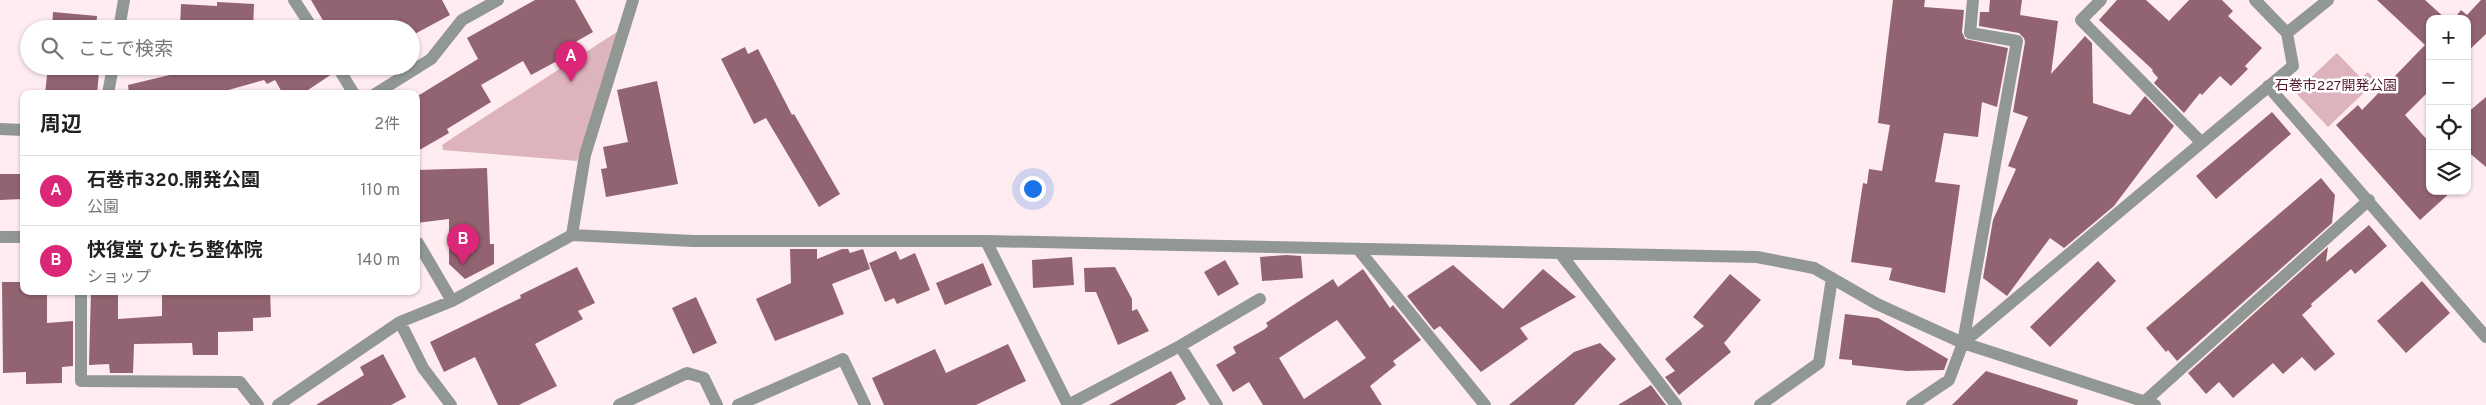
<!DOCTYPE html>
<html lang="ja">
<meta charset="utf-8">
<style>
:root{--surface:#fff;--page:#f2f2f2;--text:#222;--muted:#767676;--line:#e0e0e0;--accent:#db2777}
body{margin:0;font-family:Overpass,"Noto Sans JP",sans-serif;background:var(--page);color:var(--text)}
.controls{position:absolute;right:15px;top:15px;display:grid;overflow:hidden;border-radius:10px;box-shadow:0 1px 4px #0004}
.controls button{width:45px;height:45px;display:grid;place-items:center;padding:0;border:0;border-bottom:1px solid var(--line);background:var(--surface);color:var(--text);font:25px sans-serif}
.you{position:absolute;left:1032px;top:188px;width:18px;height:18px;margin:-12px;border:4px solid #fff;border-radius:50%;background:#1a73e8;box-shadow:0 0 0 8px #1a73e833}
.badge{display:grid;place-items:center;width:32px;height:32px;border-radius:50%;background:var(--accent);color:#fff;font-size:16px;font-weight:700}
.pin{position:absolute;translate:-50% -41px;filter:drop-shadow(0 1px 2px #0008)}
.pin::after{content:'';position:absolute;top:26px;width:18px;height:15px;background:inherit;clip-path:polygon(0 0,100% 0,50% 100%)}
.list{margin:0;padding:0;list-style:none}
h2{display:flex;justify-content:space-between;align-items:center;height:65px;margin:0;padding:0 20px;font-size:21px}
h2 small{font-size:16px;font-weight:400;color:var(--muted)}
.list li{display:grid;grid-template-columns:32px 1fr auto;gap:15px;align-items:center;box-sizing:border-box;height:70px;padding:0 20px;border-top:1px solid var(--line)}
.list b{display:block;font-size:19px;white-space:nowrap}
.list p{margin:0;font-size:16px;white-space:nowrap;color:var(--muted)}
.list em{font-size:16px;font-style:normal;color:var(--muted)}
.icon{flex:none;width:28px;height:28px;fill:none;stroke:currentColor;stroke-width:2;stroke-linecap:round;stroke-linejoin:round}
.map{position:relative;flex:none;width:2486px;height:405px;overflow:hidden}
.search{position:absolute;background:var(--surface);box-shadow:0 1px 4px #0004;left:20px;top:20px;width:400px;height:55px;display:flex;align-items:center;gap:12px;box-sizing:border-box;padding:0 18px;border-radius:28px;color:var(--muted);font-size:19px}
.panel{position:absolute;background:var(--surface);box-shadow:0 1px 4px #0004;left:20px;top:90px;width:400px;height:205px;border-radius:10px}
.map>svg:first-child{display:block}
.green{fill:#ddb3bd}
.building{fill:#926370;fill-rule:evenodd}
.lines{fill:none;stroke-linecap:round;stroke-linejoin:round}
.minor{stroke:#919894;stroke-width:12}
.labels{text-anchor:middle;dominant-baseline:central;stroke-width:5;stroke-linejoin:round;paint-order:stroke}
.park-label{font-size:14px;fill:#57192f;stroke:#fff}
</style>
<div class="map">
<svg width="2486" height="405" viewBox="0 0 2486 405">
<rect width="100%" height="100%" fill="#ffecf0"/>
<path class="green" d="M 620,30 L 577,161 L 443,150 L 442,145 L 457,135 Z
M 2337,53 L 2361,78 L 2368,72 L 2376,81 L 2328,127 L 2295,92 Z"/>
<path class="building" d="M 311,0 L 442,0 L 450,15 L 411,36 L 411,29 L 328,29 Z
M 535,0 L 575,0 L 593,32 L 556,53 L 559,60 L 531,75 L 523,61 L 481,85 L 491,102 L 447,129 L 449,133 L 416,152 L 416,97 L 478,59 L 467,38 Z
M 1893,0 L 1925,0 L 1924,7 L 1964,10 L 1962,32 L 1965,39 L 2008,48 L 1997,107 L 1982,102 L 1978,137 L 1944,133 L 1935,182 L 1960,185 L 1945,293 L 1889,280 L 1892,268 L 1851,262 L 1863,183 L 1867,184 L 1869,169 L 1882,171 L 1890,125 L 1878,123 Z
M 1990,0 L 2022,0 L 2020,15 L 2058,21 L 2051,74 L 2085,36 L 2092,43 L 2093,103 L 2130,115 L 2145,96 L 2174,126 L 2114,206 L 2064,248 L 2050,238 L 2007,296 L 1983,278 L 1993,220 L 2016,169 L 2008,166 L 2028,117 L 2013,112 L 2025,42 L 2024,38 L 2019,33 L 1979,26 L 1980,12 L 1989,12 Z
M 2117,0 L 2146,0 L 2169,21 L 2189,0 L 2222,0 L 2233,11 L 2228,16 L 2262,48 L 2245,66 L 2248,69 L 2231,86 L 2220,76 L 2202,95 L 2200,93 L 2184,113 L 2154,83 L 2158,78 L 2152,71 L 2153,70 L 2099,20 Z
M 2377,0 L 2425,0 L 2446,19 L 2430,19 L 2430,90 L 2405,115 L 2430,143 L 2430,191 L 2452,191 L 2420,220 L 2336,125 L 2358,105 L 2362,110 L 2425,45 Z
M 2481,0 L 2486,0 L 2486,34 L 2467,52 L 2467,19 L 2454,19 L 2461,10 L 2467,15 Z
M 217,2 L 254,4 L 253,29 L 180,29 L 181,4 L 217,6 Z
M 53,12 L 97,16 L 96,29 L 52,29 Z
M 745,47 L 748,54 L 758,49 L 792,115 L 794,114 L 840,194 L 819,207 L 766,118 L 754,124 L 721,59 Z
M 48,66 L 93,66 L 93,72 L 99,72 L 97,94 L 45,94 Z
M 207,66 L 329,66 L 332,74 L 302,94 L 283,94 L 275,80 L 267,84 L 264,80 L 214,94 L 129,94 L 128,85 Z
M 657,81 L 678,184 L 606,197 L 601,169 L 607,168 L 603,147 L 628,142 L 617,90 Z
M 2486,97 L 2486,167 L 2467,151 L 2467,113 Z
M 2272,112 L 2291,134 L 2216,199 L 2196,176 Z
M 487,168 L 490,244 L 494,244 L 494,264 L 465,279 L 449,264 L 449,219 L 416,223 L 416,170 Z
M 0,174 L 22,174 L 23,199 L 0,200 Z
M 2321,178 L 2335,195 L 2332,223 L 2177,361 L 2168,350 L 2166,352 L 2146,328 Z
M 2369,225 L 2387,246 L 2355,274 L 2351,269 L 2311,304 L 2312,306 L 2302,315 L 2335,354 L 2315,371 L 2302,357 L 2283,374 L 2273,363 L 2233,398 L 2219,382 L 2206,394 L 2188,373 L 2328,247 L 2326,262 Z
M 790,249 L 817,249 L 817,259 L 842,249 L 848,249 L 850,253 L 863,249 L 870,269 L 832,284 L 844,314 L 775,341 L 756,299 L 791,283 Z
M 896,251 L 900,260 L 915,253 L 930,290 L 897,304 L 894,298 L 885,302 L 869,263 Z
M 1286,255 L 1301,256 L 1303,278 L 1262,281 L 1260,257 Z
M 1072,257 L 1074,285 L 1033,288 L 1032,260 Z
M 1225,260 L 1239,284 L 1218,296 L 1204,272 Z
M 2098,261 L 2116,281 L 2050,347 L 2030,327 Z
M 983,263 L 992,285 L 945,305 L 936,283 Z
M 1453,265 L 1503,309 L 1543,269 L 1576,297 L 1520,328 L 1528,339 L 1481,372 L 1440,326 L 1434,330 L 1407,296 Z
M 577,267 L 595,303 L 578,311 L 583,319 L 535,344 L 557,386 L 519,405 L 498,405 L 475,357 L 444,372 L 430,342 L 521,298 L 520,295 Z
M 1115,267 L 1132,299 L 1132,311 L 1137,309 L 1149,331 L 1118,345 L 1096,292 L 1085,292 L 1084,268 Z
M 1363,269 L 1390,308 L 1393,305 L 1421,340 L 1393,361 L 1396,365 L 1370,386 L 1382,405 L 1263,405 L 1249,382 L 1233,392 L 1216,365 L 1236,353 L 1233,347 L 1265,329 L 1268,326 L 1266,323 L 1333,279 L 1338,287 ZM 1337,320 L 1366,358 L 1304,399 L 1279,358 Z
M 1730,274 L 1761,300 L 1724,343 L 1731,352 L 1679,395 L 1665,377 L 1675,371 L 1665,359 L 1704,326 L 1693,317 Z
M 2422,281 L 2450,313 L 2406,353 L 2377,321 Z
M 2,282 L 24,282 L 24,291 L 47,291 L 47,323 L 73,321 L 73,366 L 62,367 L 62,383 L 26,384 L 26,372 L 3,373 Z
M 91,291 L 118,291 L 118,319 L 162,316 L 162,291 L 270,291 L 271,317 L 253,318 L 253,331 L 218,332 L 218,355 L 193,355 L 192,343 L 134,344 L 133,373 L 110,373 L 109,364 L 89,365 Z
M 696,297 L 717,343 L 693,354 L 672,308 Z
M 1845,314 L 1878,318 L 1948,359 L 1944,370 L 1907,371 L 1852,365 L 1852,360 L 1839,359 Z
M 1600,343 L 1616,359 L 1574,405 L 1509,405 L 1574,352 Z
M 1008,344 L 1026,381 L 976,405 L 884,405 L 872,378 L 935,349 L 946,373 Z
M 383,354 L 406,397 L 391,405 L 316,405 L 364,375 L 360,367 Z
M 1171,371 L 1186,399 L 1175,405 L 1109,405 Z
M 1986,371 L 2078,400 L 2077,405 L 1952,405 Z
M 1651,385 L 1666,405 L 1618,405 Z"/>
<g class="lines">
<path class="minor" d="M 294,0 L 313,29
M 2101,0 L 2081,20 L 2201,142
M 119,29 L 124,0
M 2287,33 L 2328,0
M 337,66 L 354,94
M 2268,86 L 2486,337
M 108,94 L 113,66
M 375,94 L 431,59 L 462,20 L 498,0
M 0,129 L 24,130
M 572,235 L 585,155 L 633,0
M 0,237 L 24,237
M 986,241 L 1068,405
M 416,243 L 418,243 L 452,301
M 1358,249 L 1485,405
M 1560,253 L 1676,405
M 81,291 L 81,381 L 240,382 L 258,405
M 400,322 L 423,368 L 451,405
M 1963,343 L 2293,66 L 2287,33 L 2255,0
M 1180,346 L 1217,405
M 2144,402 L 2369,200
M 278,405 L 400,322 L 452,301 L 572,235 L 693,241 L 986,241 L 1757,257 L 1814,268 L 1877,304 L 1963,343 L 2155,405
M 619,405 L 687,373 L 704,378 L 717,405
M 738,405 L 843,359 L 865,405
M 1068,405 L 1180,346 L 1260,299
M 1760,405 L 1819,363 L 1832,278
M 1912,405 L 1949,380 L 1963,343 L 2017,41 L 1970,33 L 1973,0"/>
</g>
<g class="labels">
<g class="park-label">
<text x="2336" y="86">石巻市227開発公園</text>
</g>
</g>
</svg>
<div class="controls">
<button>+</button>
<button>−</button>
<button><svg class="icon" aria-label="locate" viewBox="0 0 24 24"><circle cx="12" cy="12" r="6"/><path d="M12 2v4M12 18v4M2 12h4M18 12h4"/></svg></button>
<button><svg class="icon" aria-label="layers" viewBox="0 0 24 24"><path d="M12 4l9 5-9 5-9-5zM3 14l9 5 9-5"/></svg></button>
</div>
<div class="you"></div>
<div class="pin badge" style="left:571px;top:82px">A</div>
<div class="pin badge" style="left:463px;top:265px">B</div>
<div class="search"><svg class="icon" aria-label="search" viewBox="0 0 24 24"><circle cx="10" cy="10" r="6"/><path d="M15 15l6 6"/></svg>ここで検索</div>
<section class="panel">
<h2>周辺<small>2件</small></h2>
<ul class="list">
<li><span class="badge">A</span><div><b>石巻市320.開発公園</b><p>公園</p></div><em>110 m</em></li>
<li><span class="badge">B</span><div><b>快復堂 ひたち整体院</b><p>ショップ</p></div><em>140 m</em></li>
</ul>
</section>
</div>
